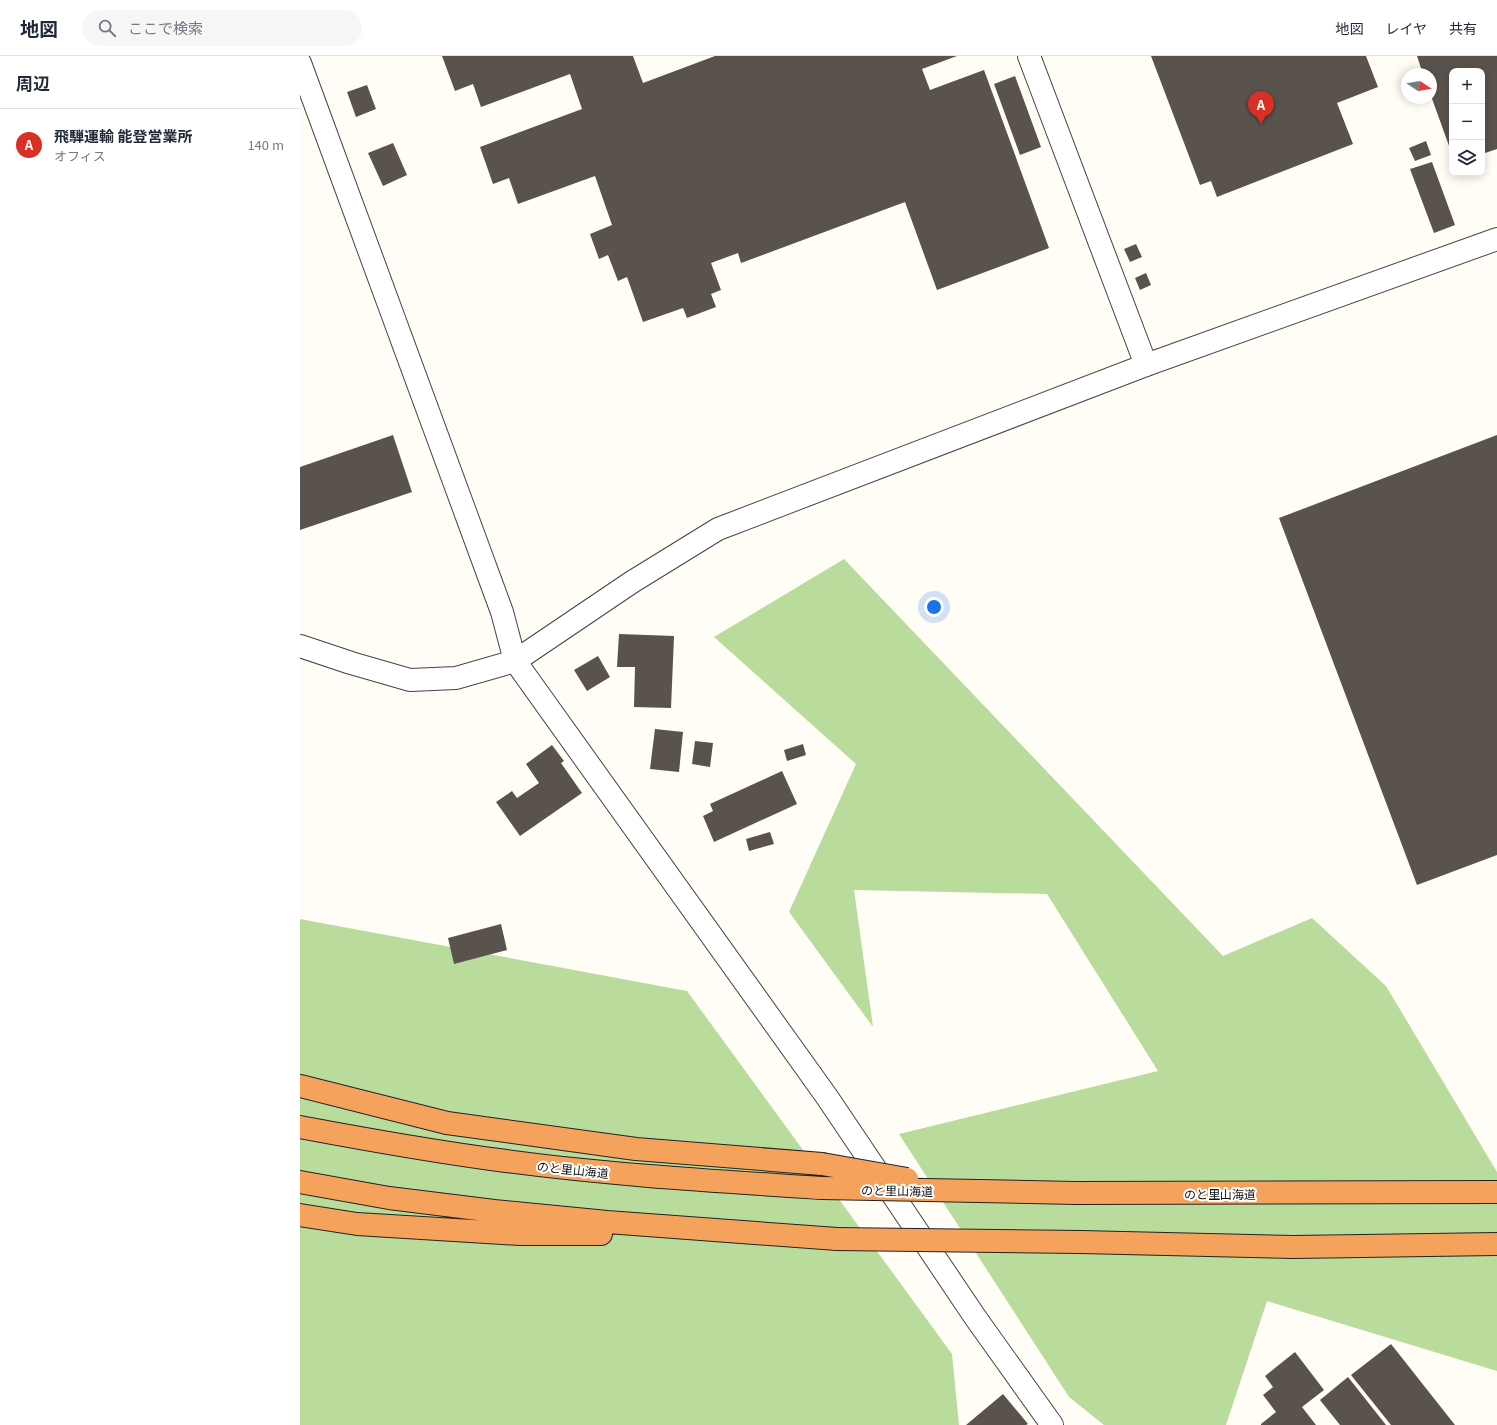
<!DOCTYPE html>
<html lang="ja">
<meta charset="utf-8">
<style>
:root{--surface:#fff;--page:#f6f6f7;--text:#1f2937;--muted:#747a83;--line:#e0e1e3;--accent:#d93025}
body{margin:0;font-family:Georgia,"Noto Sans JP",serif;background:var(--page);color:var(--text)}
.controls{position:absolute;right:12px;top:12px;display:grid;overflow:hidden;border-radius:8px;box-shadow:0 2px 10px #0003}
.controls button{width:36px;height:36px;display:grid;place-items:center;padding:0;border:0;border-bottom:1px solid var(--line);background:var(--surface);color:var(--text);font:20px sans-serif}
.compass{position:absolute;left:1101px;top:12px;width:36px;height:36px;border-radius:50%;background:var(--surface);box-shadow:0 2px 10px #0003;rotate:102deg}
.you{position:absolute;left:634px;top:551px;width:14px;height:14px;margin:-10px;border:3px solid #fff;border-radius:50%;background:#1a73e8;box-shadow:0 0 0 6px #1a73e833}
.badge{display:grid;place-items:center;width:26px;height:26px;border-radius:50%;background:var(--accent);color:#fff;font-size:13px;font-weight:700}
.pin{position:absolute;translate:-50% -33px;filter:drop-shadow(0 1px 2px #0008)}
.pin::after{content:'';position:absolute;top:21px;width:14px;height:12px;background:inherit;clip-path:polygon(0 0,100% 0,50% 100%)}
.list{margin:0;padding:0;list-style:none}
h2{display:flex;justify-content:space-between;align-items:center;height:52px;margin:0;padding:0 16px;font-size:17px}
h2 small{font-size:13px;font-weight:400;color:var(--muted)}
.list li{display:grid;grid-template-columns:26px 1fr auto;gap:12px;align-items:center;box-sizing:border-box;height:72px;padding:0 16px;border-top:1px solid var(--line)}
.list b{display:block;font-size:15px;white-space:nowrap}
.list p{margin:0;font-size:13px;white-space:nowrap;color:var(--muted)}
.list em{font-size:13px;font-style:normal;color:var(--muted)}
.icon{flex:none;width:22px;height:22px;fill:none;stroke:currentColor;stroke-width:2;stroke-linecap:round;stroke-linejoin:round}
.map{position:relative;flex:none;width:1197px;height:1369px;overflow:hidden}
header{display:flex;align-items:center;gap:24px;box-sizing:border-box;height:56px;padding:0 20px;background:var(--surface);border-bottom:1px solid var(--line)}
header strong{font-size:19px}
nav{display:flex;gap:22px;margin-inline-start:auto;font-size:14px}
.search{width:280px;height:36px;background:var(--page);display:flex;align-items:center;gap:10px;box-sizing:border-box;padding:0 14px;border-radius:22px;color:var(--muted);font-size:15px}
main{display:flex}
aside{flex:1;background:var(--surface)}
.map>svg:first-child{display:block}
.forest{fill:#b9dc9c}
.building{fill:#5a524d}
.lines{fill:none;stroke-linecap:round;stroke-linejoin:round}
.minor-casing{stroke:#444;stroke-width:24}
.tertiary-casing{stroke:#444;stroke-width:24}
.motorway-casing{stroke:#222;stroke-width:24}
.minor{stroke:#fff;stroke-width:22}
.tertiary{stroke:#fff;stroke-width:22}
.motorway{stroke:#f5a25d;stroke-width:22}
.motorway-bridge-casing{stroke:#222;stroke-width:24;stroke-linecap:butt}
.motorway-bridge{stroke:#f5a25d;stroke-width:22}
.labels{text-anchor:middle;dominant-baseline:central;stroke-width:4;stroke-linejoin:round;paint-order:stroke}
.street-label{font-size:12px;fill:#111;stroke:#fff}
</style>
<header>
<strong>地図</strong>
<div class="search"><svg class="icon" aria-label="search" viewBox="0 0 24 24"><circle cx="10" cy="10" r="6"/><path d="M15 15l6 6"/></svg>ここで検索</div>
<nav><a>地図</a><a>レイヤ</a><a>共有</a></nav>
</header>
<main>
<aside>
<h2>周辺<small></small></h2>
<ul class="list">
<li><span class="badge">A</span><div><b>飛騨運輸 能登営業所</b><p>オフィス</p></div><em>140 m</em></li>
</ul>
</aside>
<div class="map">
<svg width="1197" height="1369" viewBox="0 0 1197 1369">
<rect width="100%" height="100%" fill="#fffdf5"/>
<path class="forest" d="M 544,503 L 923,900 L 1012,862 L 1086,930 L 1197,1116 L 1197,1315 L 967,1245 L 926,1369 L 804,1369 L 769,1341 L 599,1078 L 858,1015 L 747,838 L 554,834 L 573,971 L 489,856 L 556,708 L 414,581 Z
M 0,863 L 387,935 L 652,1298 L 659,1369 L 0,1369 Z"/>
<path class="building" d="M 142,0 L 333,0 L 343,27 L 415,0 L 657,0 L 622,13 L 630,34 L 684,14 L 749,192 L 637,234 L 605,146 L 441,207 L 438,197 L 411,207 L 421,234 L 411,238 L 416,251 L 387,262 L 383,252 L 343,266 L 327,221 L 318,225 L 308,199 L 299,203 L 290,178 L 312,169 L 295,120 L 218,148 L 209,122 L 193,128 L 180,91 L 282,53 L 270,18 L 181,51 L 173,28 L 155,35 Z
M 851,0 L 1066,0 L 1078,31 L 1037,47 L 1053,88 L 917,141 L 911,125 L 900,129 Z
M 1117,0 L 1197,0 L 1197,93 L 1182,98 L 1182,15 L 1152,15 L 1152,98 L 1131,40 L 1131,18 L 1123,18 Z
M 715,20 L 741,91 L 720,99 L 694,28 Z
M 67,29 L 76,53 L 56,61 L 47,36 Z
M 1126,85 L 1131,99 L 1115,105 L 1109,92 Z
M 93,87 L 107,119 L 83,130 L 68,97 Z
M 1132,106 L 1155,169 L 1134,177 L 1110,113 Z
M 836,188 L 842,201 L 830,206 L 824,193 Z
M 846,217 L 851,229 L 840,234 L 835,222 Z
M 93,379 L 112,436 L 0,474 L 0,411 Z
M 1197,379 L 1197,799 L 1117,829 L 979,462 Z
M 319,578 L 374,580 L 371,652 L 334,651 L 335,611 L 317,611 Z
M 298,600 L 310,621 L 287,635 L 274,614 Z
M 355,673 L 383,676 L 379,716 L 350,713 Z
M 395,685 L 413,687 L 410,711 L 392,708 Z
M 503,688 L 506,699 L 487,705 L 484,694 Z
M 252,689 L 264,705 L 261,707 L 282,737 L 220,780 L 196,746 L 212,735 L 217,742 L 239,727 L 226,708 Z
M 482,715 L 497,748 L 414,786 L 403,760 L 413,755 L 410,748 Z
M 470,776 L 474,788 L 449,795 L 446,783 Z
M 201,868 L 207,894 L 154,908 L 148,882 Z
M 1091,1288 L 1155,1369 L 1091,1369 L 1051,1319 Z
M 995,1296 L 1024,1334 L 1002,1351 L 1016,1369 L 961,1369 L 961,1368 L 976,1356 L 963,1339 L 973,1331 L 965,1320 Z
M 1048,1321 L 1086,1369 L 1040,1369 L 1020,1344 Z
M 703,1338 L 728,1368 L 726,1369 L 666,1369 Z"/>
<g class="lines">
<defs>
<path id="minor" d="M 729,0 L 846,309
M 0,590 L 51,607 L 110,624 L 156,622 L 215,605 L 527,1041 L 675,1261 L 752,1369"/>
<path id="tertiary" d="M 0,7 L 202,556 L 215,605 L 332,526 L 418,473 L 846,309 L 1197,183"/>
<path id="motorway" d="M 0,1030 L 147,1067 L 336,1093 L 522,1108
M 0,1071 C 69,1084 137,1096 206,1105 C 311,1119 416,1125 521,1132
M 0,1126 L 89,1142 L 194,1155 L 307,1166 L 537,1183
M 776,1137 L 1197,1136
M 0,1159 L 57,1168 L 220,1178 L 301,1178
M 781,1186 L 994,1191 L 1197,1188"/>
</defs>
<use href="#minor" class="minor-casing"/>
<use href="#tertiary" class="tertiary-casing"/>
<use href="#motorway" class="motorway-casing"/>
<use href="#minor" class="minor"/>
<use href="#tertiary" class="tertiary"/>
<use href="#motorway" class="motorway"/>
<defs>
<path id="motorway-bridge" d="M 522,1108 L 607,1123
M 521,1132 L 776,1137
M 537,1183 L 781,1186"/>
</defs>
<use href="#motorway-bridge" class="motorway-bridge-casing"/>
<use href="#motorway-bridge" class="motorway-bridge"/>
</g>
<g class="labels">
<g class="street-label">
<text transform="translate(273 1113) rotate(6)">のと里山海道</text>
<text transform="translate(597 1134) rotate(1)">のと里山海道</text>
<text x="920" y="1137">のと里山海道</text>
</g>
</g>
</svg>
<div class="controls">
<button>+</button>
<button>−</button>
<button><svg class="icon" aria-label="layers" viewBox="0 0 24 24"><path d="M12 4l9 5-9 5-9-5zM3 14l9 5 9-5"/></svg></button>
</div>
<svg class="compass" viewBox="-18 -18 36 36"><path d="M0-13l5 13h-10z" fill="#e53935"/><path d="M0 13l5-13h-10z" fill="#747a83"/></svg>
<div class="you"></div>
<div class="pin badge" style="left:961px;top:68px">A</div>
</div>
</main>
